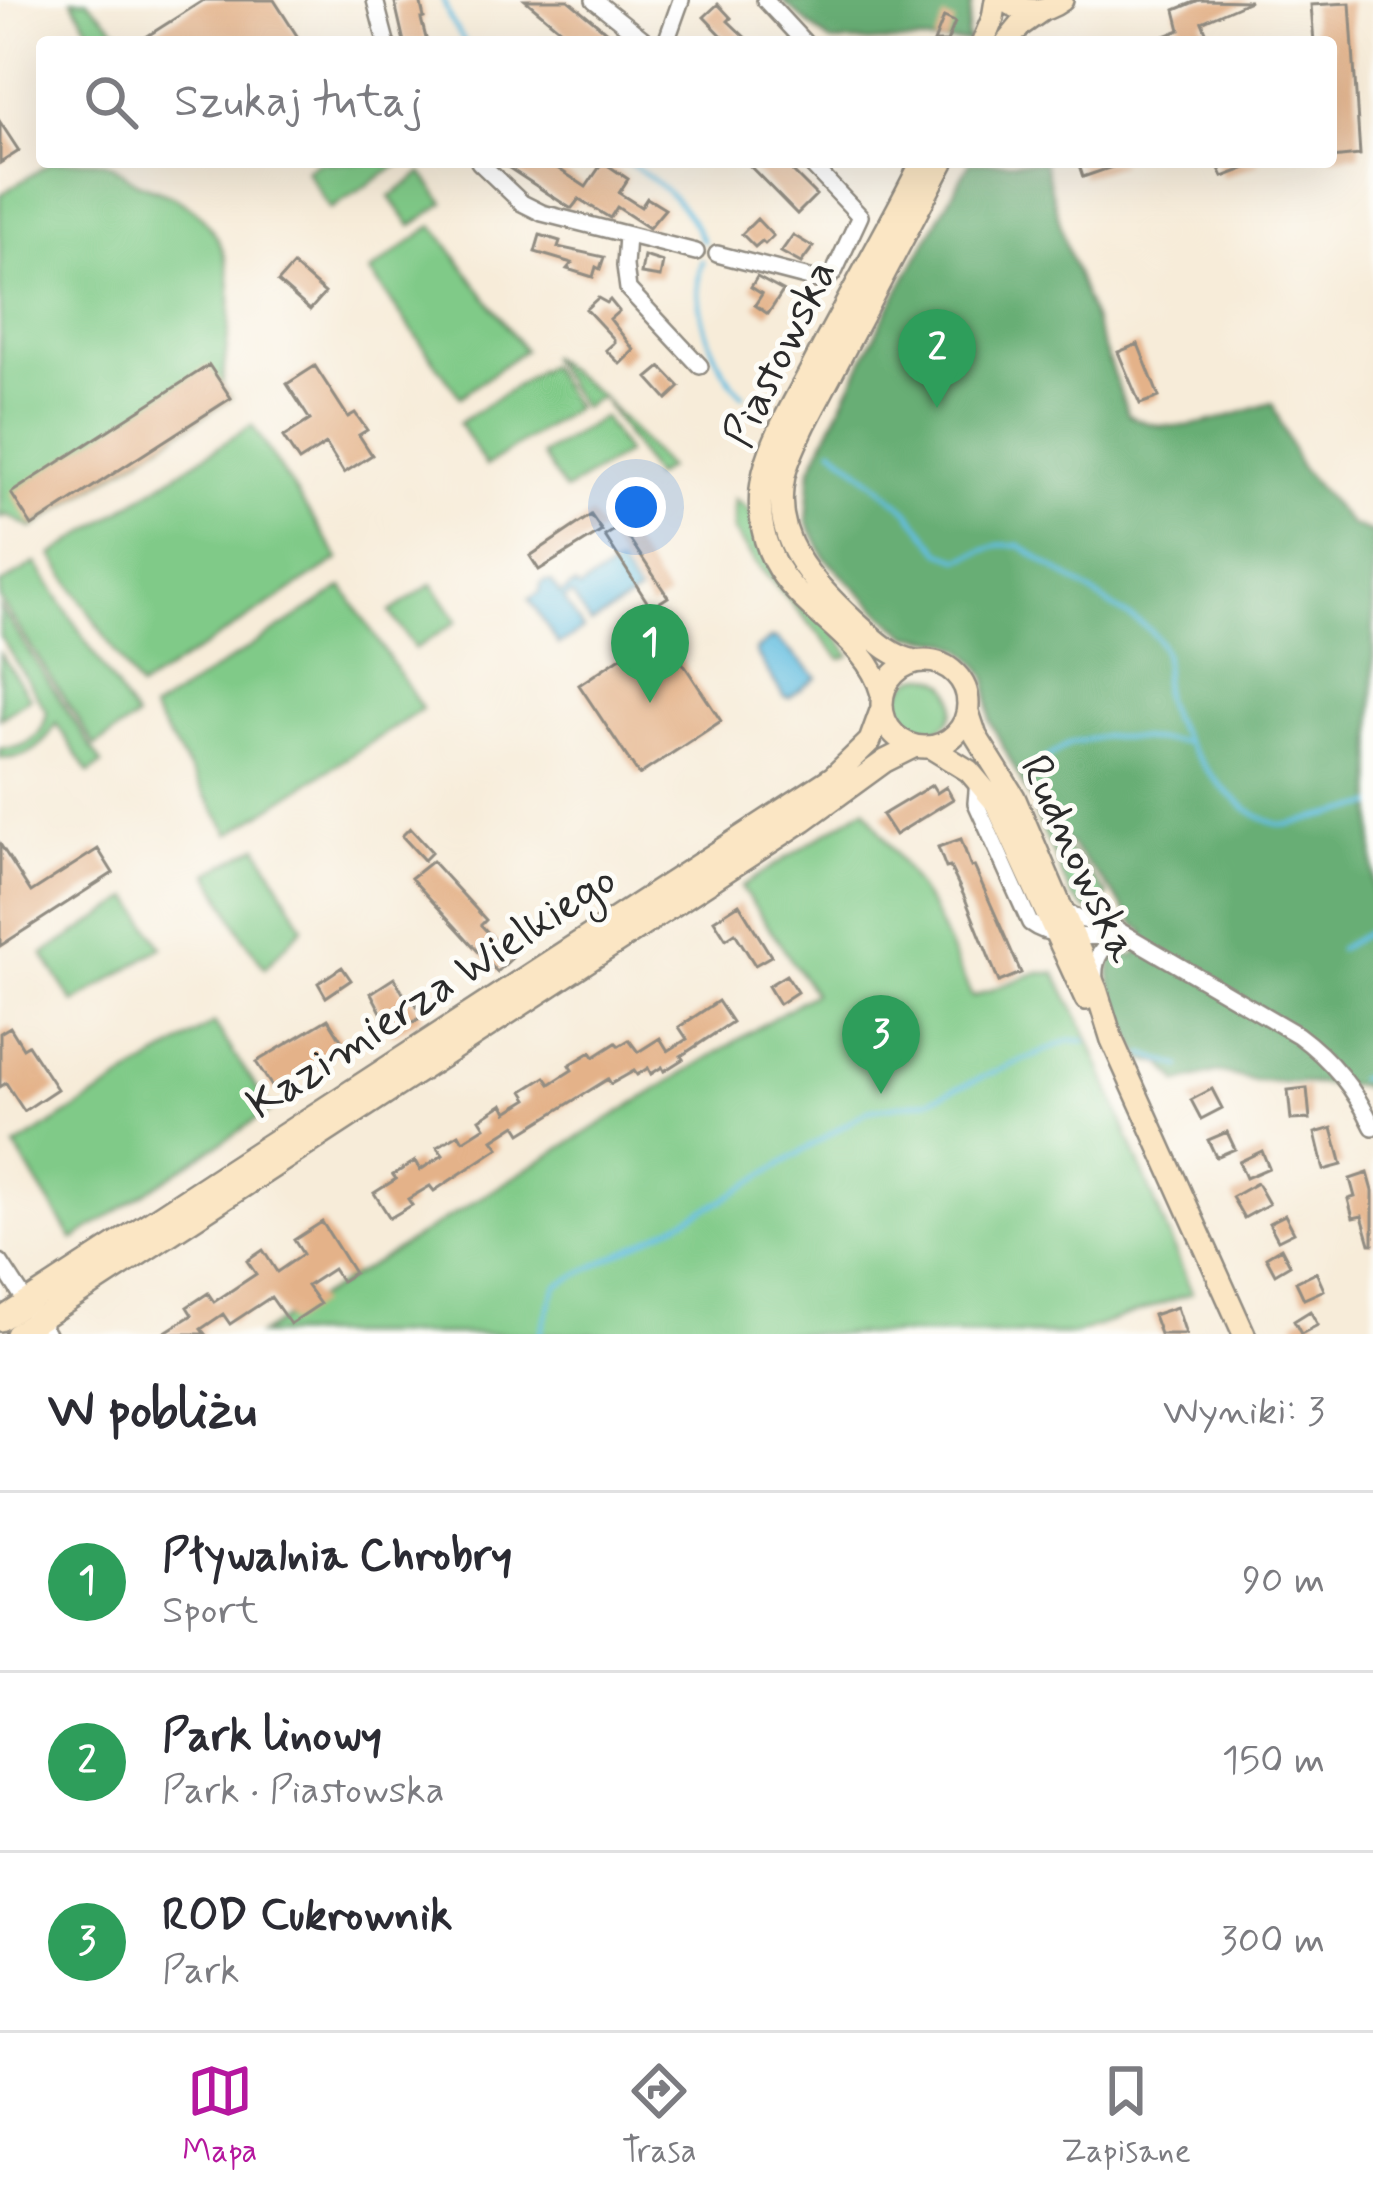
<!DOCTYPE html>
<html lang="pl">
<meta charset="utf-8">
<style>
:root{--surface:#fff;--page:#f7f7f7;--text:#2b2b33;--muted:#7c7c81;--line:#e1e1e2;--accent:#b5179e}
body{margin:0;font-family:Mynerve,sans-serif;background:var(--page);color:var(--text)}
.you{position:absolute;left:636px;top:507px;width:42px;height:42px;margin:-30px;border:9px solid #fff;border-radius:50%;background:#1a73e8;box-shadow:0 0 0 18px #1a73e833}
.badge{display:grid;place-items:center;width:78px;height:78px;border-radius:50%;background:var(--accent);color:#fff;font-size:39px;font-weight:700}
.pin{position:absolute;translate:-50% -99px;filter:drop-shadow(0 3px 6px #0008)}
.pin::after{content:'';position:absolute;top:63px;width:42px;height:36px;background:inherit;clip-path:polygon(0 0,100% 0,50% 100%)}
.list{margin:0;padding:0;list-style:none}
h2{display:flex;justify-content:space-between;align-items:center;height:156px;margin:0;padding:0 48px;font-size:51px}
h2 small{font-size:39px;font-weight:400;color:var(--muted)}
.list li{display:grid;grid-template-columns:78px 1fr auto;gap:36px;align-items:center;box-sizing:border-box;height:180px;padding:0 48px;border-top:3px solid var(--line)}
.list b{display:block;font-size:45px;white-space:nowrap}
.list p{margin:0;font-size:39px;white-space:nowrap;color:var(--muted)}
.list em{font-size:39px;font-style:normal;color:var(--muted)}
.icon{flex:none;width:66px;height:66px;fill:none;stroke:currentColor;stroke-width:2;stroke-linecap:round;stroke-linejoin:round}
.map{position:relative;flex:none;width:1373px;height:1334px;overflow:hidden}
.search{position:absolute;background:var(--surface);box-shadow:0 12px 48px #0002;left:36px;right:36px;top:36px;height:132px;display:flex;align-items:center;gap:30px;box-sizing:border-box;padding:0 42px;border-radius:12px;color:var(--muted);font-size:45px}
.sheet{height:696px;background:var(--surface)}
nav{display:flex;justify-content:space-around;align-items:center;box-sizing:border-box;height:168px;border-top:3px solid var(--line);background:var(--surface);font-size:33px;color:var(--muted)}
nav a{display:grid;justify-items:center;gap:6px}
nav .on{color:var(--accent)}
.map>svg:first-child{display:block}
.green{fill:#80ca88;stroke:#567a5a;stroke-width:3}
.forest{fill:#68ae74;stroke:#4a6c50;stroke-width:3}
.water{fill:#63bee0;stroke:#477486;stroke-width:3}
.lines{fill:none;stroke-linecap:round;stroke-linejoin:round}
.stream{stroke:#63bee0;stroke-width:4.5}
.building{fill:#e4b289}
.minor-casing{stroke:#918c82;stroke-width:20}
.secondary-casing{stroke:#918c82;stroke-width:26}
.minor{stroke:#fff;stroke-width:15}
.secondary{stroke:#fbe6c4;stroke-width:21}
.labels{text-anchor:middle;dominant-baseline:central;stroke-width:10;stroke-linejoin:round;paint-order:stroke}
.street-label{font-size:45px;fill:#2b2b2b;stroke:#fdfcf7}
</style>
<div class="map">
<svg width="1373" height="1334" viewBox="0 0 1373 1334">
<rect width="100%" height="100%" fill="#fdfcf7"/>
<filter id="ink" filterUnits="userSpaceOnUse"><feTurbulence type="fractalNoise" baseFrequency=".00833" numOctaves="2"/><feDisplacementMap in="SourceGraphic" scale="24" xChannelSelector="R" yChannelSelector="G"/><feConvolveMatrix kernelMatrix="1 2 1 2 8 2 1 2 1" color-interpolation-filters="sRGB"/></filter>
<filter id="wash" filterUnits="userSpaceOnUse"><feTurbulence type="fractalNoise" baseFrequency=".004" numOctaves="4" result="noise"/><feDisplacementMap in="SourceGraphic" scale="48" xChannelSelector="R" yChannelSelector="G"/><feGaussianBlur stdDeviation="2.7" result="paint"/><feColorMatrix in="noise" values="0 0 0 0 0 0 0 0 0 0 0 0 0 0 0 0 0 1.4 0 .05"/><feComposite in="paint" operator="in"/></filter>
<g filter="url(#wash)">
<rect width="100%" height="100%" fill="#f7ecd9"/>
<path class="green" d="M 72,0 L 87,0 L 129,42 L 97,42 Z
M 52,162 C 66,162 98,158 109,164 C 120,169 128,179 140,184 C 152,189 165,192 176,198 C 250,238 229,318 222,385 L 231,398 L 32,528 L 7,515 L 0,518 L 0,195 Z
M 319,162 L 403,162 L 330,209 L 306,170 Z
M 422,173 L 444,203 L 411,226 L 390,197 Z
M 433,225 L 524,350 L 460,397 L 370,272 Z
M 548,356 L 601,396 L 667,468 L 654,477 L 601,396 L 582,408 Z
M 548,365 L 575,408 L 486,466 L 459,423 Z
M 603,417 L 626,453 L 565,491 L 542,455 Z
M 252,425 L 339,559 L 139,689 L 52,555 Z
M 734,499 L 748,509 L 850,655 L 841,659 L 754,561 L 734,531 Z
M 36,563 L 136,719 L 95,746 L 0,599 L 0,585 Z
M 432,584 L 457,621 L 415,649 L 390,612 Z
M 343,587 L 422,709 L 230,834 L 152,711 Z
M 0,607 L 102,764 L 89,773 L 56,723 C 44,747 28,760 0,758 L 0,748 C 25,750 43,738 47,712 L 0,636 Z
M 0,653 L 30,698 L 0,718 Z
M898 704a28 28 0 1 1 56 0a28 28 0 1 1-56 0Z
M 865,808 L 932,909 L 972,997 L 1036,973 L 1055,973 L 1085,1030 L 1192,1293 L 1075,1334 L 259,1334 L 814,993 L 741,887 Z
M 1034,811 L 1108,896 L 1088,911 L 1072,897 Z
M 258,846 L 303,927 L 265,968 L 245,940 L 209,873 Z
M 131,898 L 162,947 L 74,1003 L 43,954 Z
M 214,1023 L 271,1110 L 73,1240 L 15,1147 Z"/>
<path class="forest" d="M 781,0 L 972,0 L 967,37 L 971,42 L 830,42 Z
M 970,162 L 1044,162 L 1066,246 L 1128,414 C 1172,442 1226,416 1272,403 L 1300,467 L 1351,525 L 1373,533 L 1373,1092 L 1361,1086 L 1255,1081 L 1218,1072 L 1179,1083 L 1162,1063 L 1143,1061 C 1132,1035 1096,977 1116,954 L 1135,956 L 1145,932 L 1134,924 L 1112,892 L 1029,797 L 990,721 L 987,679 L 977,663 L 963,650 L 949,642 L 908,635 L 891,622 L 825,558 L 807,521 L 811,468 L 881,323 Z"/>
<path class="water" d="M 618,564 L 638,594 L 591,624 L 572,595 L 564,599 L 583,629 L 559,645 L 529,599 L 540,592 L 541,584 L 545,581 L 552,582 L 560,595 L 575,585 L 579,589 Z
M 772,638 L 778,640 L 817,677 L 789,698 L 784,697 L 756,653 L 756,650 Z"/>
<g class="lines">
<path class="stream" d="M 443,0 L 450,19 L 465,42
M 627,162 C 659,181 688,206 703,241
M 702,261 C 689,299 713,368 743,395
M 833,448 L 907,510 L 941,552 L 960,559 L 999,545 L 1019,545 C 1051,566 1082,586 1113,607 C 1125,615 1143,622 1152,633 C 1176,657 1157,679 1165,703 C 1180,743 1242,824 1286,825 L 1373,805
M 1035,765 L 1071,743 L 1104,736 L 1184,742
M 1339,949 L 1373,929
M 1144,1054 L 1181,1067
M 1359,1079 L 1373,1074
M 540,1334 L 556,1286 L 725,1199 L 869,1110 L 927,1101 L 1070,1040 L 1085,1041"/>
</g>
<g id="blocks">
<path class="building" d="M 204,0 L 274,0 L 301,42 L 138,42 Z
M 409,0 L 420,0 L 424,18 L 421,19 L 427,42 L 404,42 L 395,3 Z
M 525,0 L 568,0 L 619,42 L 575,42 Z
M 1199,0 L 1250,1 L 1202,22 L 1210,42 L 1150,42 L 1180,30 L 1175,10 Z
M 1350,3 L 1360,155 L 1331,158 L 1331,42 L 1314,42 L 1311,5 Z
M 718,4 L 731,18 L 728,21 L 750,42 L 728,42 L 704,17 Z
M 944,17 L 955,22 L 947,42 L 934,42 Z
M 0,122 L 19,151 L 0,163 Z
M 500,162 L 548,162 L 586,187 L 603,162 L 628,179 L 619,193 L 641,207 L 647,198 L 665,209 L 649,228 L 617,207 L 610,218 L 579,199 L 572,208 L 570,208 Z
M 746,162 L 783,162 L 816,195 L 797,214 Z
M 1078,162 L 1120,162 L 1121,164 L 1083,177 Z
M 1216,162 L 1260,162 L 1260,163 L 1223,177 Z
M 757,219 L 773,236 L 765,244 L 762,241 L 755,247 L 742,234 Z
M 540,235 L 560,241 L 558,247 L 604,257 L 600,269 L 596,267 L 593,277 L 567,269 L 572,263 L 535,252 Z
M 793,235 L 813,247 L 801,263 L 781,252 Z
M 644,256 L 663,262 L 660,277 L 641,274 Z
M 293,265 L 325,293 L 310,310 L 278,282 Z
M 757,277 L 783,291 L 768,314 L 755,305 L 762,294 L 751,287 Z
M 598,298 L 607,303 L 610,300 L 619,311 L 610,319 L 634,350 L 620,364 L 606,350 L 614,343 L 614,339 L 586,309 Z
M 1138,344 L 1159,397 L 1140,404 L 1118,352 Z
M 209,365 L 231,398 L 32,526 L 11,493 Z
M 315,366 L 348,417 L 355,413 L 367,430 L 359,435 L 372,455 L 344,473 L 326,444 L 299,461 L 283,437 L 310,420 L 287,384 Z
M 661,367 L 680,387 L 667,399 L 648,378 Z
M 591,515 L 602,531 L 539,570 L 530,556 Z
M 621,526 L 668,597 L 651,608 L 605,536 Z
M 661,630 L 721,721 L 639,775 L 579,685 Z
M 932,785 L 937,793 L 946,787 L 953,799 L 895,835 L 882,815 Z
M 410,828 L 432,852 L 424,860 L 402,836 Z
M 961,839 L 971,867 L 974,866 L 1021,973 L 999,982 L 964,896 L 950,867 L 946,868 L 938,847 Z
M 0,844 L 31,892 L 98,849 L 113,873 L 0,946 Z
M 432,861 L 486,920 L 481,925 L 512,958 L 497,972 L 411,878 Z
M 739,904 L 771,956 L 755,965 L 735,933 L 726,939 L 714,920 Z
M 342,967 L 351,980 L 326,997 L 318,983 Z
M 786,975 L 797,992 L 779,1004 L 768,986 Z
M 394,978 L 406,998 L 410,996 L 423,1016 L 393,1035 L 371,993 Z
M 718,1001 L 732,1022 L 681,1056 L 683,1059 L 664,1071 L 662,1067 L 651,1074 L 648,1068 L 637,1075 L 634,1071 L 611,1084 L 608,1079 L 521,1133 L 516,1125 L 493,1140 L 499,1148 L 434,1191 L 430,1186 L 408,1199 L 412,1205 L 390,1218 L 374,1193 L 396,1179 L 393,1175 L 415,1161 L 420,1170 L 443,1155 L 437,1147 L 459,1134 L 463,1141 L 485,1127 L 480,1119 L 503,1104 L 507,1112 L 528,1099 L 523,1091 L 545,1077 L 550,1084 L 572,1070 L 569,1065 L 591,1052 L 594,1057 L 616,1043 L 619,1046 L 629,1040 L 638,1052 L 660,1038 L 668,1051 L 687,1039 L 679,1027 Z
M 328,1019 L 345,1046 L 275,1091 L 256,1062 Z
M 10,1027 L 23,1048 L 28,1045 L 57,1089 L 24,1111 L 6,1083 L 0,1087 L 0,1033 Z
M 1307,1088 L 1310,1119 L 1291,1120 L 1288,1090 Z
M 1212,1089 L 1222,1108 L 1201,1119 L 1191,1100 Z
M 1332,1128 L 1342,1165 L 1324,1170 L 1315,1133 Z
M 1227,1132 L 1235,1149 L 1216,1157 L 1208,1140 Z
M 1262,1151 L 1269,1168 L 1246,1178 L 1239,1162 Z
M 1368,1173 L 1373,1191 L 1373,1244 L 1370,1244 L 1362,1216 L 1353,1218 L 1348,1199 L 1355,1197 L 1350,1179 Z
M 1257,1183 L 1269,1204 L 1244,1218 L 1232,1197 Z
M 1285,1215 L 1294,1232 L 1278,1240 L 1269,1223 Z
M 322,1222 L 354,1273 L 341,1281 L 333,1269 L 307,1286 L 320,1304 L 290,1324 L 271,1297 L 230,1324 L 223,1314 L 201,1329 L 205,1334 L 162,1334 L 192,1315 L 187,1307 L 208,1293 L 214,1302 L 256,1274 L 247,1261 L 263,1250 L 277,1272 L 303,1254 L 294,1240 Z
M 1281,1248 L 1290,1265 L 1275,1274 L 1266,1257 Z
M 1316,1272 L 1324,1290 L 1304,1299 L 1296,1282 Z
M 1177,1307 L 1186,1334 L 1160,1334 L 1153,1315 Z
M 1310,1311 L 1318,1325 L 1301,1334 L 1294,1321 Z"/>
</g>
</g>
<g filter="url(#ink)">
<use href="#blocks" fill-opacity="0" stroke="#918c82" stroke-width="3"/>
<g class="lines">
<defs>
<path id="minor" d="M 375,0 L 386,42
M 594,0 L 647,42
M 765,0 L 804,42
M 666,42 L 681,0
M 479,162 L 522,203 L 542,213 L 696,252
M 627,235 L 625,266 L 628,289 L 700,366
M 717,254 L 821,281 L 829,278 L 835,270 L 860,216 L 809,162
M 978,780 L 976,803 L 1030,923 C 1054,941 1092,936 1121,936
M 1064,910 L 1077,918 L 1116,929 L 1298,1035 C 1332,1060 1355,1089 1373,1127
M 1095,980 C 1093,960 1101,945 1120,938
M 0,1262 L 47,1334"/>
<path id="secondary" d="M 1005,0 C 1024,14 1043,14 1062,0
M 983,42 L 993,18 L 996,0
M 1007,42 L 1021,25 L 1041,11
M882 704a43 43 0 1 1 86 0a43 43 0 1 1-86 0Z
M 916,661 C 891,657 872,637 854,621 C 812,582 770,538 784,476 C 788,458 797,441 805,424 L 943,162
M 882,694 C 867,637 801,613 774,561 C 760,534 757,501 764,472 C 773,437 793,404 810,372 C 846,301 887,233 922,162
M 968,712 L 976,736 L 1014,797 L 1096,989 L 1112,1040 L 1244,1334
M 930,747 L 969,771 L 996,803 L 1086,999
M 0,1320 L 833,777 L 870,741 L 882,708
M 17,1334 L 804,820 L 885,761 L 915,746"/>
</defs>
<use href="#minor" class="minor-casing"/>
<use href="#secondary" class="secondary-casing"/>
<use href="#minor" class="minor"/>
<use href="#secondary" class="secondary"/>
</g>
</g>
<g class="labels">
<g class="street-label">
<text transform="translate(781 354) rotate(-64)">Piastowska</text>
<text transform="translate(1078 859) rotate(65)">Rudnowska</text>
<text transform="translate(432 993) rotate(-33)">Kazimierza Wielkiego</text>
</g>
</g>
</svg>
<div class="you"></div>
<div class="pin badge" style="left:650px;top:703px;background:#2e9e5b">1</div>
<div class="pin badge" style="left:937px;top:408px;background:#2e9e5b">2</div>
<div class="pin badge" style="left:881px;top:1094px;background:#2e9e5b">3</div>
<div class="search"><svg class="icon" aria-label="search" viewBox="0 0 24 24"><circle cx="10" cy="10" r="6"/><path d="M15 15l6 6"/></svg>Szukaj tutaj</div>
</div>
<section class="sheet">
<h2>W pobliżu<small>Wyniki: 3</small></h2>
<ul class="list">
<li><span class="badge" style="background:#2e9e5b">1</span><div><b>Pływalnia Chrobry</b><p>Sport</p></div><em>90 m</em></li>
<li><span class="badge" style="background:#2e9e5b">2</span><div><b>Park linowy</b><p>Park · Piastowska</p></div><em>150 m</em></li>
<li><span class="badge" style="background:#2e9e5b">3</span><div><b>ROD Cukrownik</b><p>Park</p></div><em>300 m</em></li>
</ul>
</section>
<nav>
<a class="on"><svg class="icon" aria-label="map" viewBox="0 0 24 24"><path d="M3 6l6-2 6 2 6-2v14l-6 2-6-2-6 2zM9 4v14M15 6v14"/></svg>Mapa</a>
<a><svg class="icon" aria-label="directions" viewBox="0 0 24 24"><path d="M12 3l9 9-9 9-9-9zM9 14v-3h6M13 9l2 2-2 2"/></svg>Trasa</a>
<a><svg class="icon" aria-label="saved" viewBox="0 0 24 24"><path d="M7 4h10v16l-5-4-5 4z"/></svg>Zapisane</a>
</nav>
